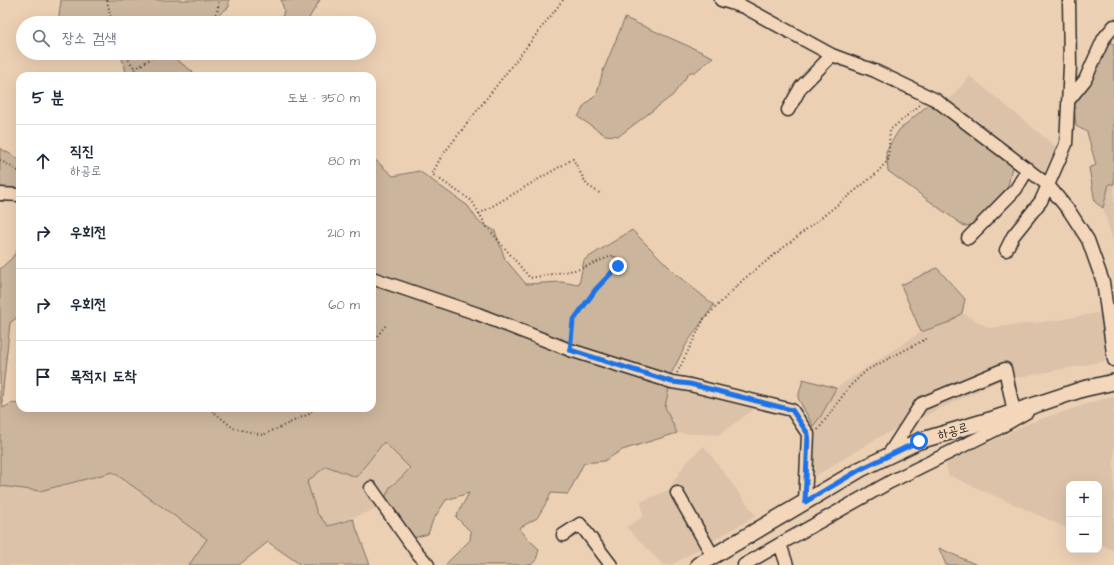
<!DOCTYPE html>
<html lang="ko">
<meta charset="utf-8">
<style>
:root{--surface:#fff;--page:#f6f6f7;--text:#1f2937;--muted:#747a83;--line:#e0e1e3}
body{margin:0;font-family:"Architects Daughter","Poor Story",sans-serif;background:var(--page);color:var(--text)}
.controls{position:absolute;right:12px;bottom:12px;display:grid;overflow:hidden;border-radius:8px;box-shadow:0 4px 16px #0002}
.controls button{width:36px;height:36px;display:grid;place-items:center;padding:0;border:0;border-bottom:1px solid var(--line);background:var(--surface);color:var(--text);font:20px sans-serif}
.stop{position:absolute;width:12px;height:12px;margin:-9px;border:3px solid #1a73e8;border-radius:50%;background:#fff}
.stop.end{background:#1a73e8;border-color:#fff;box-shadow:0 1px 4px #0008}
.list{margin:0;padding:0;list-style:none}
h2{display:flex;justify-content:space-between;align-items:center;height:52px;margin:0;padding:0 16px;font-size:17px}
h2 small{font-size:13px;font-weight:400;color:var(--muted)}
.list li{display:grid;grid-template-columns:26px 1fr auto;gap:12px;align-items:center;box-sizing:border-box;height:72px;padding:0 16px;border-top:1px solid var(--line)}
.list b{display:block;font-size:15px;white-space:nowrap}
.list p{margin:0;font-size:13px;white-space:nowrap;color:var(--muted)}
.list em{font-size:13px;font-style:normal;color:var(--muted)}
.icon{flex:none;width:22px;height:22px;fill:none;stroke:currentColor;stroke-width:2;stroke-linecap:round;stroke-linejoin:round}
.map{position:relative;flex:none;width:1114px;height:565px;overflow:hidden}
.search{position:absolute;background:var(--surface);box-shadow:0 4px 16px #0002;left:16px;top:16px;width:360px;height:44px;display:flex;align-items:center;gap:10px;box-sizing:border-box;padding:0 14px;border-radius:22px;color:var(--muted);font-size:15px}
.panel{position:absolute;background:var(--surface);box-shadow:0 4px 16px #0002;left:16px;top:72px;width:360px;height:340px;border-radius:12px}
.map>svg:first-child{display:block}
.built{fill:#dcc2a9}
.green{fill:#ccb59d;stroke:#7c7064}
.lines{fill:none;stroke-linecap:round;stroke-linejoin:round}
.minor-casing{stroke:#2b2b2b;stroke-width:15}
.major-casing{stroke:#2b2b2b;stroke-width:18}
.path{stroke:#2b2b2b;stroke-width:2;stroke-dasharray:1 3;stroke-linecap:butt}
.minor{stroke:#f4d7ba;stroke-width:12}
.major{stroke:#f4d7ba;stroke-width:15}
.route{stroke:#1a73e8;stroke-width:5}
.labels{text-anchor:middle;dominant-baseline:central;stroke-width:4;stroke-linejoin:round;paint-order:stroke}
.street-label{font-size:13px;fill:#2b2b2b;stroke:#f4d7ba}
</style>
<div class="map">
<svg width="1114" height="565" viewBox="0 0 1114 565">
<rect width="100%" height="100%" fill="#ecd0b4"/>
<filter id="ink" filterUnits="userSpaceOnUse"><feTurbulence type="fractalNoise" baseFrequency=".025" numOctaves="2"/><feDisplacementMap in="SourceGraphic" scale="8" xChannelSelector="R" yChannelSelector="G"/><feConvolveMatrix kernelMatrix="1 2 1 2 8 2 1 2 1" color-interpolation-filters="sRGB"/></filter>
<g filter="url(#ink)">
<path class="built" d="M 970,76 L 1056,147 L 1044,172 L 948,101 Z
M 1109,184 L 1114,184 L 1114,244 L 1103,208 Z
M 1101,312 L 1106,361 L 999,381 L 881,436 L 815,476 L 813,426 L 821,416 L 836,388 L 921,332 L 950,322 L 962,313 L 989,328 L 1060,320 Z
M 669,388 L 756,408 L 718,435 L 677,433 L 665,407 Z
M 1114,397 L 1114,551 L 1099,543 L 1099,484 L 1069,484 L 1069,529 L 948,475 L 946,463 L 1029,423 L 1102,399 Z
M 384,442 L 410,468 L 402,477 L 390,487 L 380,508 L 328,526 L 317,513 L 307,482 L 326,466 L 356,477 Z
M 704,446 L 756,516 L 671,565 L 663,565 L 626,527 L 643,517 L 641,502 L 668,490 L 685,464 Z
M 113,472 L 207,539 L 189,565 L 0,565 L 0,486 L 40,491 Z"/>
<path class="green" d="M 61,0 L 229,0 L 229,7 L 208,23 L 58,23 Z
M 281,0 L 320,0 L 306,23 L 281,23 L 284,10 Z
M 625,18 L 713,57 L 695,72 L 690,72 L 673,95 L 619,136 L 605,135 L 578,117 L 584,106 L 597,93 L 603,71 Z
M 1107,40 L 1114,45 L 1114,184 L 1109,184 L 1103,208 L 1095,202 L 1089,168 L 1096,165 L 1087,132 L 1076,126 L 1074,106 L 1088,82 Z
M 110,53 L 170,53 L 169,54 L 197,75 L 197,76 L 127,76 L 122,58 Z
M 929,104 L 963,125 L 1012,166 L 1008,187 L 973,225 L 964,226 L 888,171 L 886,151 L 899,130 Z
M 0,148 L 20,160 L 20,201 L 0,201 Z
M 372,157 L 393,176 L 419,171 L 468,206 L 478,221 L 495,231 L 505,259 L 526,284 L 561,282 L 579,285 L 584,260 L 632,230 L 677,275 L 714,305 L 687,343 L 669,378 L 574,346 L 561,338 L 544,347 L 669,388 L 665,407 L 677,433 L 622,450 L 604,461 L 584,463 L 568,494 L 551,493 L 548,500 L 537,518 L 519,528 L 529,540 L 539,549 L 536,560 L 531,565 L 445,565 L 470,540 L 471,532 L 456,517 L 469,493 L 446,500 L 433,520 L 428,534 L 413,538 L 384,500 L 390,487 L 402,477 L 410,468 L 384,442 L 356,477 L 326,466 L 307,482 L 317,513 L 328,526 L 353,519 L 370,565 L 301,565 L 268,542 L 239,565 L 189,565 L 207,539 L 113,472 L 40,491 L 0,486 L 0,269 L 12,258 L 20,246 L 20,315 L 10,323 L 2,398 L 3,408 L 12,403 L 20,404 L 20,408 L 372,408 Z
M 937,268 L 965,299 L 962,313 L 950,322 L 921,332 L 901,285 Z
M 803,379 L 836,388 L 821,416 L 813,426 L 798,398 Z
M 939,548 L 977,565 L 946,565 Z"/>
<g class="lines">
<defs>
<path id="minor" d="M 721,0 L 744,7 L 832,55 L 875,71 L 936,100 L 1048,185 L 1070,212 L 1088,240 L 1103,282 L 1114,360
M 1068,101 L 1085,80 L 1104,38 L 1114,26
M 788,110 L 801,87 L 832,55
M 0,194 L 20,195
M 968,238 L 1016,189 L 1028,169
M 1006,250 L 1013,236 L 1041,201 L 1066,144 L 1070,66 L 1069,0
M 372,278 L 478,314 L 570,350 L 672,382 L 690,385 L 792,410 L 808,434 L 805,502
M 887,457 L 921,404 L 1005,369 L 1014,412
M 371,488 L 415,550 L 428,565
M 677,493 L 713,556
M 563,535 L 580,524 L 611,565
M 744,565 L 780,544
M 787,565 L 780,544 L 890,482 L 999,428 L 1027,412"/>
<path id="major" d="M 698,565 L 861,469 L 919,441 L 990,420 L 1083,389 L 1114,382"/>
</defs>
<use href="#minor" class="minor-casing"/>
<use href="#major" class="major-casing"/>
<path class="path" d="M 107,0 L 112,23
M 563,0 L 441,157 L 432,174 L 472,201 L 487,227 L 530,278 L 580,269 L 614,255 L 618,266 L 596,289 L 573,321 L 571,339
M 202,23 L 217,13 L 219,0
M 124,53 L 135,69 L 137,76
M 135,69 L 159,53
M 0,160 L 20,172
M 479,214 L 573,159 L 587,185 L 601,194
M 372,342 L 387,324
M 677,373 L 704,319 L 744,279 L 876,174 L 888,160 L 890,130 L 921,104
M 209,408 L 233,428 L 263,435 L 309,414 L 314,408
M 818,430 L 849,387 L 867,370 L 928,338"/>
<use href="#minor" class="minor"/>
<use href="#major" class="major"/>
</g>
</g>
<g class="lines" filter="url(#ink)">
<path class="route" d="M 618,266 L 596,289 L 573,321 L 570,350 L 672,382 L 690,384 L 792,410 L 808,434 L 805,502 L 861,469 L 919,441"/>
</g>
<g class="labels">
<g class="street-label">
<text transform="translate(953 431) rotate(-16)">하공로</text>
</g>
</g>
</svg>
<div class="controls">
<button>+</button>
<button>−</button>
</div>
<div class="stop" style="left:919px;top:441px"></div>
<div class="stop end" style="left:618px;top:266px"></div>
<div class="search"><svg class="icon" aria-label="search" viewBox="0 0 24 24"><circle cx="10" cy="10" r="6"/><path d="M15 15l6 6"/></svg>장소 검색</div>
<section class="panel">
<h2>5 분<small>도보 · 350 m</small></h2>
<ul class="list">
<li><svg class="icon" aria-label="ahead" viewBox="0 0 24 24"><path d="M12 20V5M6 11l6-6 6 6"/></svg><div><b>직진</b><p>하공로</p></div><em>80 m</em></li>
<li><svg class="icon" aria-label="right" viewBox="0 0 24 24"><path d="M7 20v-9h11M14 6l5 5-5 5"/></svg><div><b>우회전</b></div><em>210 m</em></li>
<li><svg class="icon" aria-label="right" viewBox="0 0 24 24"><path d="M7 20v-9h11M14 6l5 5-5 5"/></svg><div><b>우회전</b></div><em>60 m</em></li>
<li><svg class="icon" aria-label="arrive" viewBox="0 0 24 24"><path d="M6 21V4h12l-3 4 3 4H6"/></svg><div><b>목적지 도착</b></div></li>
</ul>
</section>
</div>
